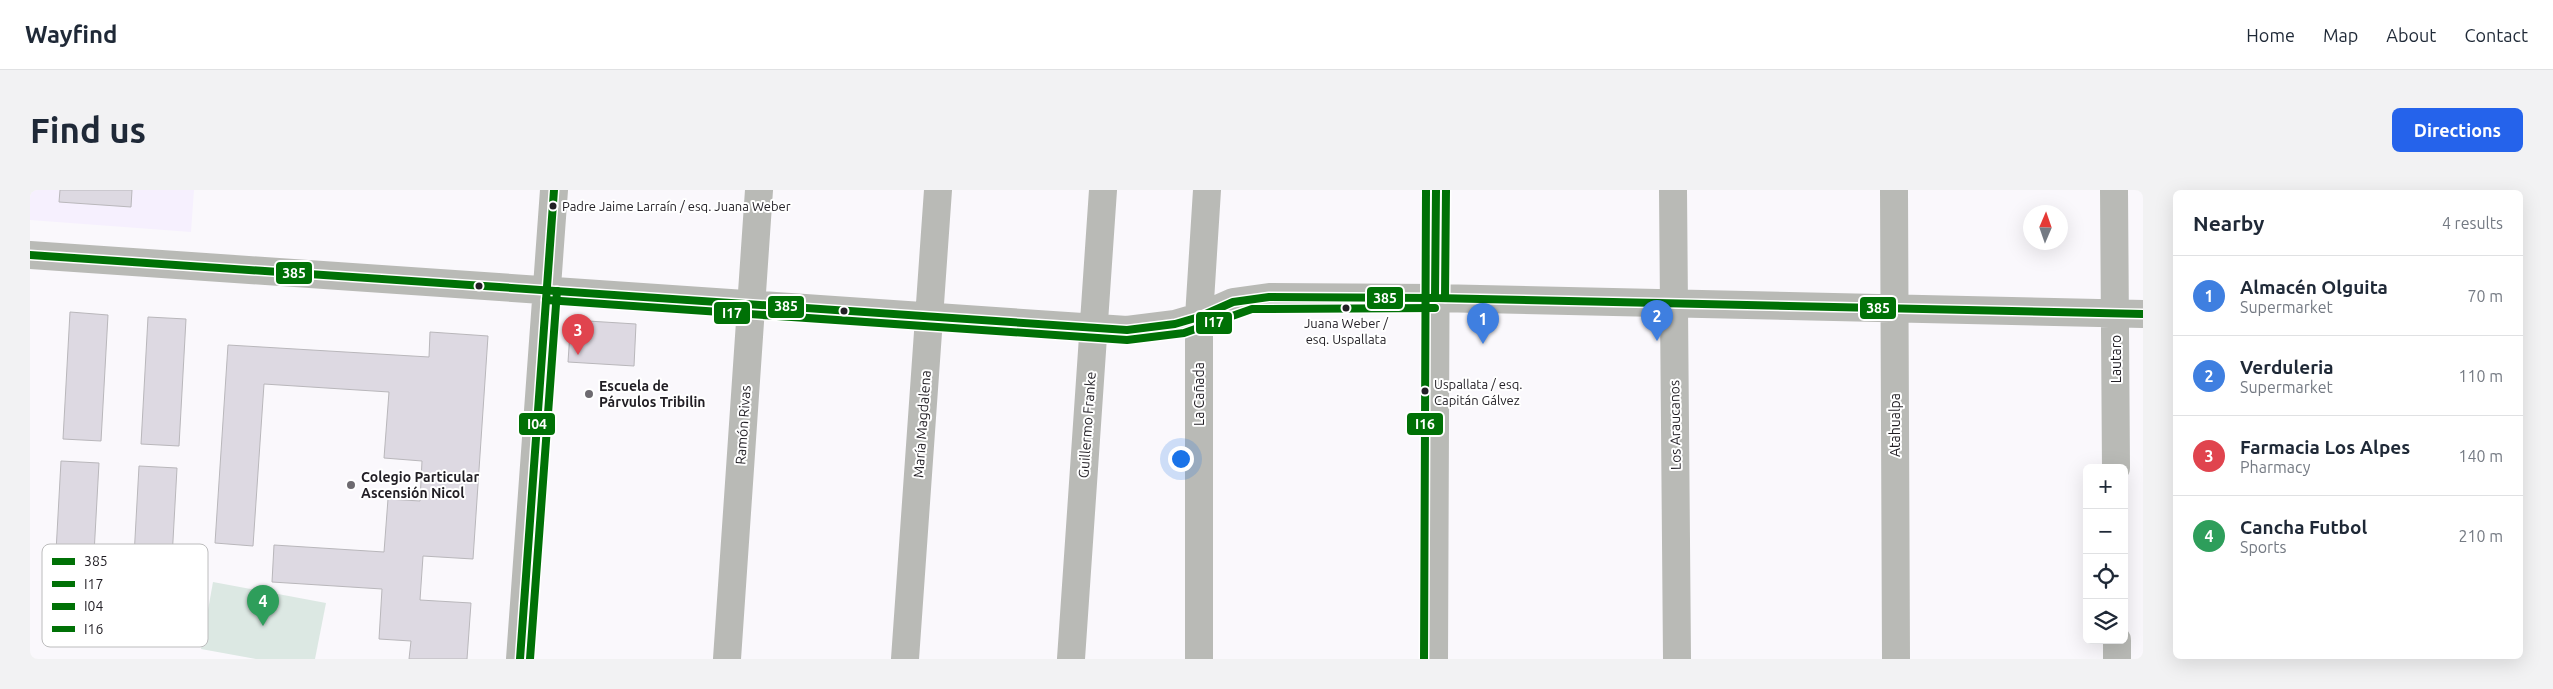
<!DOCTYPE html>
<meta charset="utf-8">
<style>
:root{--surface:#fff;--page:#f2f2f3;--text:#1f2937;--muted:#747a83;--line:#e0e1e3;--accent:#2563eb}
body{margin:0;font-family:Ubuntu,sans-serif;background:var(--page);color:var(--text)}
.controls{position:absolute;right:15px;bottom:15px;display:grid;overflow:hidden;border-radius:8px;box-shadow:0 5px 20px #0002}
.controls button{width:45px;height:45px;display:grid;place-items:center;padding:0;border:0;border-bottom:1px solid var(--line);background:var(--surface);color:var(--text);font:25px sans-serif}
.compass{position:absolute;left:1993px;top:15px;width:45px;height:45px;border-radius:50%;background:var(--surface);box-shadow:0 5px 20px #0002;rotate:2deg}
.you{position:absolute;left:1150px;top:268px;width:18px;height:18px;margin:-12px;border:4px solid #fff;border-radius:50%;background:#1a73e8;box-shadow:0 0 0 8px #1a73e833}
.badge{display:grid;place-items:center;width:32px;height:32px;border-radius:50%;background:var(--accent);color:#fff;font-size:16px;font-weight:700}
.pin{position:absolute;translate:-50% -41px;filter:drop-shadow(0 1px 2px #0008)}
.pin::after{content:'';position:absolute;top:26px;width:18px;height:15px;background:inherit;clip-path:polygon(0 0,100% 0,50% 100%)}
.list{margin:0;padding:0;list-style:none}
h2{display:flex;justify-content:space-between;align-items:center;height:65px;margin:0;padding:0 20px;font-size:21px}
h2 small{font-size:16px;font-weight:400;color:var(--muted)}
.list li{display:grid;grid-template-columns:32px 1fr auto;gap:15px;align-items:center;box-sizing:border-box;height:80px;padding:0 20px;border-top:1px solid var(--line)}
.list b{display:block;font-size:19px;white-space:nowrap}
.list p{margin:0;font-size:16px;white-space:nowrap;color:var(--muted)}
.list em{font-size:16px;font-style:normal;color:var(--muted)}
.icon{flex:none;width:28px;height:28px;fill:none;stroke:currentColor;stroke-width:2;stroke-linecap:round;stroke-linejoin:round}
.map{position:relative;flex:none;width:2113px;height:469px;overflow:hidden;border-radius:8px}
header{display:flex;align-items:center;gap:30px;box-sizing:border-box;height:70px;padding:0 25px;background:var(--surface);border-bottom:1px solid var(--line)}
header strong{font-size:24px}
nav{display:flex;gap:28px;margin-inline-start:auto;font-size:18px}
.intro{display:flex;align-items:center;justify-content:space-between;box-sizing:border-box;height:120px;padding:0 30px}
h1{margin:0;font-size:35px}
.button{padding:12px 22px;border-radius:8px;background:var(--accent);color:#fff;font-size:18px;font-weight:700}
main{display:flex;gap:30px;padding:0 30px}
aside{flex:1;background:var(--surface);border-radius:8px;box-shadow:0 5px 20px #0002}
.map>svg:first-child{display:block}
.industrial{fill:#f6f0fe}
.green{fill:#dce8e3}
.building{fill:#ddd9e2;stroke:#b9b7bb}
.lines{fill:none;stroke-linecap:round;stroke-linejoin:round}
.minor{stroke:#b9bab6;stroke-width:28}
.bus-1-casing{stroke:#fff;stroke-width:11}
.bus-2-casing{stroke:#fff;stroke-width:11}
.bus-3-casing{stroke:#fff;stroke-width:11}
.bus-4-casing{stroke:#fff;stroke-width:11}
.bus-1{stroke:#007106;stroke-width:8}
.bus-2{stroke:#007106;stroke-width:8}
.bus-3{stroke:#007106;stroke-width:8}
.bus-4{stroke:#007106;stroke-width:8}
.bus-dot{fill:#211e24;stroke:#fff;stroke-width:2}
.poi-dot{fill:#6d6a70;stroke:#fff;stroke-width:2}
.labels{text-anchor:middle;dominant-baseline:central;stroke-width:4;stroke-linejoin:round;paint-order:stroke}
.bus-label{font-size:13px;fill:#211e24;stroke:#fff;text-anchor:start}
.street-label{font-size:14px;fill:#211e24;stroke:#fff}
.poi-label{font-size:14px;font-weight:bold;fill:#211e24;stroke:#fff;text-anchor:start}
.key{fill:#fff;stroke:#bcbcbd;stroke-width:1}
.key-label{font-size:14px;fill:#211e24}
.line-badge{stroke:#fff;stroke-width:2}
.badge-label{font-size:14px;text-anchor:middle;font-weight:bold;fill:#fff}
</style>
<header>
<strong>Wayfind</strong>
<nav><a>Home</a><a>Map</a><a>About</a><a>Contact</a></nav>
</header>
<div class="intro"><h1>Find us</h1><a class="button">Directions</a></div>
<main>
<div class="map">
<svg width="2113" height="469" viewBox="0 0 2113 469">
<rect width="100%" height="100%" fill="#faf8fc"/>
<path class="industrial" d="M 0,0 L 164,0 L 161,42 L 0,30 Z"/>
<path class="green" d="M 183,392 L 296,413 L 285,469 L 226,469 L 171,459 Z"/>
<path class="building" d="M 30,0 L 102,0 L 101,17 L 29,12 Z
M 40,122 L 78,125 L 71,251 L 33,249 Z
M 118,127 L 156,129 L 149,256 L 111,254 Z
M 558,131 L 606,134 L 604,176 L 538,172 L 540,142 Z
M 400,142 L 458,146 L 443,369 L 393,366 L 390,410 L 441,413 L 437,469 L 379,469 L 381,451 L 349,449 L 352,399 L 242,392 L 244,355 L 354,362 L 358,309 L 390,311 L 392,271 L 354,268 L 359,202 L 234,194 L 223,356 L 185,353 L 198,155 L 399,167 Z
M 31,271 L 69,273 L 62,400 L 24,398 Z
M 109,276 L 147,278 L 140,405 L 102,403 Z"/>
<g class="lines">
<path class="minor" d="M 1643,0 L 1647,469
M 1864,0 L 1866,469
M 2084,0 L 2086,278
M 0,65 L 1097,140 L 1145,134 L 1169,127 L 1203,112 L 1239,107 L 1405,108 L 2113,124
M 2087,450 L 2087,469
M 490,469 L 524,0
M 697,469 L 729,0
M 875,469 L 908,0
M 1041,469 L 1073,0
M 1169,469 L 1169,127 L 1177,0
M 1404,469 L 1406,0"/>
<defs>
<path id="bus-1" d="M 0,65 L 1097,140 L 1145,134 L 1169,127 L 1203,112 L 1239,107 L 1405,108 L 2113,124
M 1405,108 L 1406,0"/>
<path id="bus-2" d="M 1415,108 L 1416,0
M 516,110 L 1097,150 L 1154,143 L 1222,119 L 1405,118
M 500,469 L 527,101"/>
<path id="bus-3" d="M 490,469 L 524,0"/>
<path id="bus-4" d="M 1394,469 L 1396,0"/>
</defs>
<use href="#bus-1" class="bus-1-casing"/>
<use href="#bus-2" class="bus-2-casing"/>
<use href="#bus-3" class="bus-3-casing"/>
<use href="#bus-4" class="bus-4-casing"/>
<use href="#bus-1" class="bus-1"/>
<use href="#bus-2" class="bus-2"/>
<use href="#bus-3" class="bus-3"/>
<use href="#bus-4" class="bus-4"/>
</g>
<g class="bus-dot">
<circle cx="523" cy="16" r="4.5"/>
<circle cx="449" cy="96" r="4.5"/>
<circle cx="1316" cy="118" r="4.5"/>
<circle cx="814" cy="121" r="4.5"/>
<circle cx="1395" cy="201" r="4.5"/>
</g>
<g class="poi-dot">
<circle cx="559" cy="204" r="5"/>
<circle cx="321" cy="295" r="5"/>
</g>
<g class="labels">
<g class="bus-label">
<text x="532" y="16">Padre Jaime Larraín / esq. Juana Weber</text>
<text x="1316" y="133" text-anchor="middle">Juana Weber /<tspan x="1316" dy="16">esq. Uspallata</tspan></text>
<text x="1404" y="194">Uspallata / esq.<tspan x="1404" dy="16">Capitán Gálvez</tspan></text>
</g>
<g class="street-label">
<text transform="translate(2086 169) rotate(-90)">Lautaro</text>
<text transform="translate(1169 204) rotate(-90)">La Cañada</text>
<text transform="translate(892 234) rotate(-86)">María Magdalena</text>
<text transform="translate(713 235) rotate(-86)">Ramón Rivas</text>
<text transform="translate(1057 235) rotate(-86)">Guillermo Franke</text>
<text transform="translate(1645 235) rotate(-91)">Los Araucanos</text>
<text transform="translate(1865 235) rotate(-90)">Atahualpa</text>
</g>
<g class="poi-label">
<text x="569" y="196">Escuela de<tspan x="569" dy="16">Párvulos Tribilin</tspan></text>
<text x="331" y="287">Colegio Particular<tspan x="331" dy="16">Ascensión Nicol</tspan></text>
</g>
</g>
<rect x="12" y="354" width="166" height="103" rx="8" class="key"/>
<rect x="22" y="368" width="23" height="7" fill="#007106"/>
<rect x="22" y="391" width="23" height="6" fill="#007106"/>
<rect x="22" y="413" width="23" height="7" fill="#007106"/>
<rect x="22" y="436" width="23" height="6" fill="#007106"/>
<g class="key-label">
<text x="54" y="376">385</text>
<text x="54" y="399">I17</text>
<text x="54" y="421">I04</text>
<text x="54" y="444">I16</text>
</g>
<g class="line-badge">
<rect x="245" y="71" width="38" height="24" rx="5" fill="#007106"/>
<rect x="1336" y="96" width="38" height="24" rx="5" fill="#007106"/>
<rect x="737" y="105" width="38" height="24" rx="5" fill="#007106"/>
<rect x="1829" y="106" width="38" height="24" rx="5" fill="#007106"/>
<rect x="683" y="111" width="38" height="24" rx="5" fill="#007106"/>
<rect x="1165" y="121" width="38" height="24" rx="5" fill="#007106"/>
<rect x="488" y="222" width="38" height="24" rx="5" fill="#007106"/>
<rect x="1376" y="222" width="38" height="24" rx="5" fill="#007106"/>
</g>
<g class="badge-label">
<text x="264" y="88">385</text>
<text x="1355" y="113">385</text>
<text x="756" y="121">385</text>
<text x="1848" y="123">385</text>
<text x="702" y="128">I17</text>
<text x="1184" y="137">I17</text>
<text x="507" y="239">I04</text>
<text x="1395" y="239">I16</text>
</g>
</svg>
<div class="controls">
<button>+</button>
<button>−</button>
<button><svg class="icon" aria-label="locate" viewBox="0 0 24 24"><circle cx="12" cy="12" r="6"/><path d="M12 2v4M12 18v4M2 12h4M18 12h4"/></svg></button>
<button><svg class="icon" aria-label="layers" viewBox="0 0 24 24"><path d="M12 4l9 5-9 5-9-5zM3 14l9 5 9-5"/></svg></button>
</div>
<svg class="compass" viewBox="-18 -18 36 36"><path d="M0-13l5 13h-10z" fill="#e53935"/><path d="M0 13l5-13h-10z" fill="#747a83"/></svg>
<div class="you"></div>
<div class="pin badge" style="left:1453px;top:154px;background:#3f7fe0">1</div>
<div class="pin badge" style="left:1627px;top:151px;background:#3f7fe0">2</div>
<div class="pin badge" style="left:548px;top:165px;background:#e0444e">3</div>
<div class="pin badge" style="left:233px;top:436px;background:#2e9e5b">4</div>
</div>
<aside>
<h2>Nearby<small>4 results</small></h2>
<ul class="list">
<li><span class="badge" style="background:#3f7fe0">1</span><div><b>Almacén Olguita</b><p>Supermarket</p></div><em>70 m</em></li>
<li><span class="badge" style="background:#3f7fe0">2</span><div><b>Verduleria</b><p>Supermarket</p></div><em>110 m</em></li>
<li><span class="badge" style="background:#e0444e">3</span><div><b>Farmacia Los Alpes</b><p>Pharmacy</p></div><em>140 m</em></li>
<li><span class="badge" style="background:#2e9e5b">4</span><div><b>Cancha Futbol</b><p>Sports</p></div><em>210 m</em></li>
</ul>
</aside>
</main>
